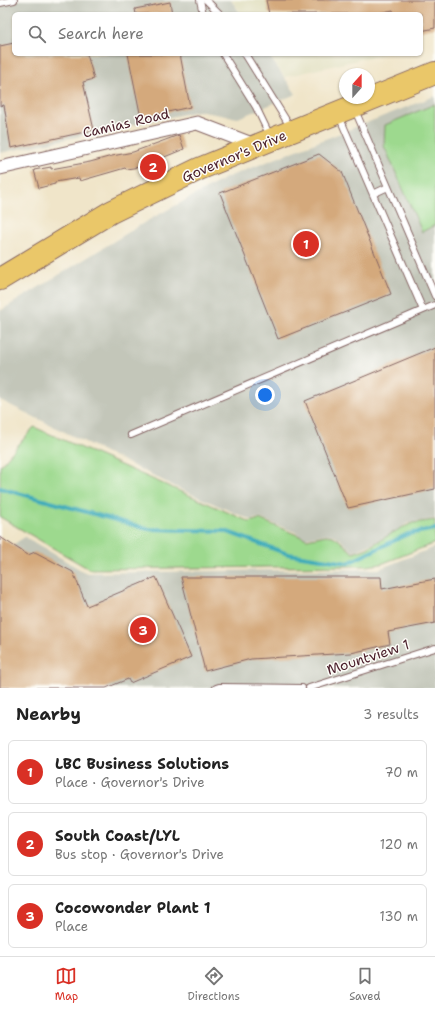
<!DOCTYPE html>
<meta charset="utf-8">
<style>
:root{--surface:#fff;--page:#f6f6f6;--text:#222;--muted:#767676;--line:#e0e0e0;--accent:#d93025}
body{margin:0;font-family:"Shantell Sans",sans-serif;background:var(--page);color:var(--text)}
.compass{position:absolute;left:339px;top:68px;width:36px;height:36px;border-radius:50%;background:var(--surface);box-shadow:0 1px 3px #0004;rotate:21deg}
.you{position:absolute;left:265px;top:395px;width:14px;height:14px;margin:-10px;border:3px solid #fff;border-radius:50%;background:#1a73e8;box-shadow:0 0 0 6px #1a73e833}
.badge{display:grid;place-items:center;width:26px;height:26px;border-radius:50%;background:var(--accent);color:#fff;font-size:13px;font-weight:700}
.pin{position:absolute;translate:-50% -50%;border:2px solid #fff;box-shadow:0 1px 4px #0006}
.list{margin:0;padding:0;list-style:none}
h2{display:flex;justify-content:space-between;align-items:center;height:52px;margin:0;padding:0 16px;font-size:17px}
h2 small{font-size:13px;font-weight:400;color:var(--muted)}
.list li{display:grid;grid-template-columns:26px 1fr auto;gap:12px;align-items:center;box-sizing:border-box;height:64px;margin:0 8px 8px;padding:0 8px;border:1px solid var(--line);border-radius:6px}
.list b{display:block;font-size:15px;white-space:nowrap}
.list p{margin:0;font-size:13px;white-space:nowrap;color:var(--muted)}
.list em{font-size:13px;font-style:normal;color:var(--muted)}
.icon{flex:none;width:22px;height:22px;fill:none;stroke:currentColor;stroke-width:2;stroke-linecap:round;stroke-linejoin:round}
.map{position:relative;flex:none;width:435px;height:688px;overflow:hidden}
.search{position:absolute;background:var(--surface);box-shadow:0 1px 3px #0004;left:12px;right:12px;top:12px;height:44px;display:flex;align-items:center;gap:10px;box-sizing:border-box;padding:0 14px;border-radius:6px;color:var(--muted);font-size:15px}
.sheet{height:268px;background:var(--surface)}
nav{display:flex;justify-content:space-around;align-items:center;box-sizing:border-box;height:56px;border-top:1px solid var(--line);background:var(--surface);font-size:11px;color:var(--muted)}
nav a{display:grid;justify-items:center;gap:2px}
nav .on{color:var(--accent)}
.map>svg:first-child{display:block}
.built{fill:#dfddbb}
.industrial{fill:#c3c6b9}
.green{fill:#9dd98e;stroke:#747c5c}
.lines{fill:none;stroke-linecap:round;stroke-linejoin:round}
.stream{stroke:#3cabba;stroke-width:4}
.building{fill:#d4a97b}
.lane-casing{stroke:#846462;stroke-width:8}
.street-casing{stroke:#846462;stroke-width:15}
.highway-casing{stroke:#846462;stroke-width:24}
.lane{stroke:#fff;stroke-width:6}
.street{stroke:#fff;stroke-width:13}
.highway{stroke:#eac769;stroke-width:22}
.labels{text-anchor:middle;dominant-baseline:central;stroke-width:3;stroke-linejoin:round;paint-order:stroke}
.street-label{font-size:14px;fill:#4a1f2b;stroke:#fdfcf7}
</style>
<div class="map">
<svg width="435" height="688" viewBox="0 0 435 688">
<rect width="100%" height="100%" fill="#fdfcf7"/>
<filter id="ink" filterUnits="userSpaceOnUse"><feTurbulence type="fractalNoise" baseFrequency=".025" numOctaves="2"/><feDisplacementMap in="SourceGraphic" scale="8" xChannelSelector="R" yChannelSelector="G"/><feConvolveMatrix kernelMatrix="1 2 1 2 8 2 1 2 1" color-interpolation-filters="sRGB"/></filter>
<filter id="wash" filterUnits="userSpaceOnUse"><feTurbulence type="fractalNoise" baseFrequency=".012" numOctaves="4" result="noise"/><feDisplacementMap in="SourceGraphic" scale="16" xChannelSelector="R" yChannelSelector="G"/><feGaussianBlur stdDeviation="0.9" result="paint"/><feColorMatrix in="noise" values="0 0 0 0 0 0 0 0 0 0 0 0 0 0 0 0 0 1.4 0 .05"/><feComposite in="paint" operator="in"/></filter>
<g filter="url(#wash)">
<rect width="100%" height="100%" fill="#f0e5c9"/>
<path class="built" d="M 232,0 L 385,0 L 388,14 L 242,14 Z
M 269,54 L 383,54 L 285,77 Z"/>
<path class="industrial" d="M 0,0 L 231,0 L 241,14 L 14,14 L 14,54 L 268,54 L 296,94 L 238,118 L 198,111 L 0,153 Z
M 435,96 L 435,519 L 408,523 L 383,539 L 353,552 L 340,539 L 334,535 L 326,534 L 305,538 L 295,532 L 259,518 L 251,520 L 182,490 L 0,400 L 0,311 L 147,221 L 228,177 Z
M 25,537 L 86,573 L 379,569 L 435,547 L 435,688 L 0,688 L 0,553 Z"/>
<path class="green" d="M 435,104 L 435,225 L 422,232 L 384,146 L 385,125 Z
M 34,427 L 250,522 L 259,519 L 307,539 L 326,535 L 333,536 L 339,540 L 353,553 L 367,548 L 401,528 L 413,523 L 435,520 L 435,543 L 381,564 L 366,566 L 89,569 L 0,517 L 0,466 Z"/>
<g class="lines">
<path class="stream" d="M 0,488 L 148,529 L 225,531 L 288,554 L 348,563 L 408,534 L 435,529"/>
</g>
<g id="blocks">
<path class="building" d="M 266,0 L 435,0 L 435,28 L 421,31 L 421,14 L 394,14 L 393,10 L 374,14 L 269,14 Z
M 170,2 L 172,14 L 136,14 L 135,9 Z
M 14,43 L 14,54 L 87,54 L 94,79 L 83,82 L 94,130 L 11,148 L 4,105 L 0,106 L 0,46 Z
M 128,54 L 180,54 L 190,107 L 141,118 Z
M 179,135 L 184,149 L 140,167 L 126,169 L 125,168 L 80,181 L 79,178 L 55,182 L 55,184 L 39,188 L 34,170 L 51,167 L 51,169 L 90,162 L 112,156 L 133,152 Z
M 319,154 L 342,172 L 391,294 L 278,339 L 220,193 Z
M 435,347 L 435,489 L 348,508 L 305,401 Z
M 0,537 L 28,555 L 35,552 L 73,572 L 87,606 L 156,577 L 191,657 L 130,683 L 128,679 L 106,688 L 0,688 Z
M 181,577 L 381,577 L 382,589 L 435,579 L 435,623 L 388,632 L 390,644 L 351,653 L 251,659 L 205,671 Z"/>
</g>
</g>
<g filter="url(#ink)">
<use href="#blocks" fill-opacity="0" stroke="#846462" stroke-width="1"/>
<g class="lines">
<defs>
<path id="lane" d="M 200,0 L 203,14
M 206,0 L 220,14
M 0,3 L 14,0
M 223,54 L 256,107 L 270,136
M 245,54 L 291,128
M 355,110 L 435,296
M 339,116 L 423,310
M 373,194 L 388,187
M 131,435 L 435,305
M 216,688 L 219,687 L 302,688
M 309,688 L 435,648"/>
<path id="street" d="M 0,168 L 197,123 L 257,146"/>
<path id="highway" d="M 0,279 L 111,212 L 160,188 L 199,169 L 435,73"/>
</defs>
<use href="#lane" class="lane-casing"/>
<use href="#street" class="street-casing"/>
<use href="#highway" class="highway-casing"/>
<use href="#lane" class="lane"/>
<use href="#street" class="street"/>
<use href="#highway" class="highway"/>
</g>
</g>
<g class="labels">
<g class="street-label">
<text transform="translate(126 123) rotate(-13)">Camias Road</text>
<text transform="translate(234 156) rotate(-23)">Governor's Drive</text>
<text transform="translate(368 657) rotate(-18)">Mountview 1</text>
</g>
</g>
</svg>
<svg class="compass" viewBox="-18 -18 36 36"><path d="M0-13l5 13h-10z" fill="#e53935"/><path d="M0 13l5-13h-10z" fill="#767676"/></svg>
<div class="you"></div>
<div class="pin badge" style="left:306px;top:244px">1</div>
<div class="pin badge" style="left:153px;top:167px">2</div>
<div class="pin badge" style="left:143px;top:630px">3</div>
<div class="search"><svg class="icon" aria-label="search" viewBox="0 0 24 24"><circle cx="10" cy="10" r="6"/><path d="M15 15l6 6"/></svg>Search here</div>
</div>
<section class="sheet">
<h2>Nearby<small>3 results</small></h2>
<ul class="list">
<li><span class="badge">1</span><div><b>LBC Business Solutions</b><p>Place · Governor's Drive</p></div><em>70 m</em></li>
<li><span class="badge">2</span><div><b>South Coast/LYL</b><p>Bus stop · Governor's Drive</p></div><em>120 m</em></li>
<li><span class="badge">3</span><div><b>Cocowonder Plant 1</b><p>Place</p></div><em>130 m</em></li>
</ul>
</section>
<nav>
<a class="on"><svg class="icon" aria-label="map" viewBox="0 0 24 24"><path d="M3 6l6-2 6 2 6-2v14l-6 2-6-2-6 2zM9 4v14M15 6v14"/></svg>Map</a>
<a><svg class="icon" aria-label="directions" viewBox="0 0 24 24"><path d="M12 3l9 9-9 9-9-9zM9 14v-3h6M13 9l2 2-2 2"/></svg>Directions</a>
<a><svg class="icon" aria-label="saved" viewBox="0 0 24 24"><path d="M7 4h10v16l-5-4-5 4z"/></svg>Saved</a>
</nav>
